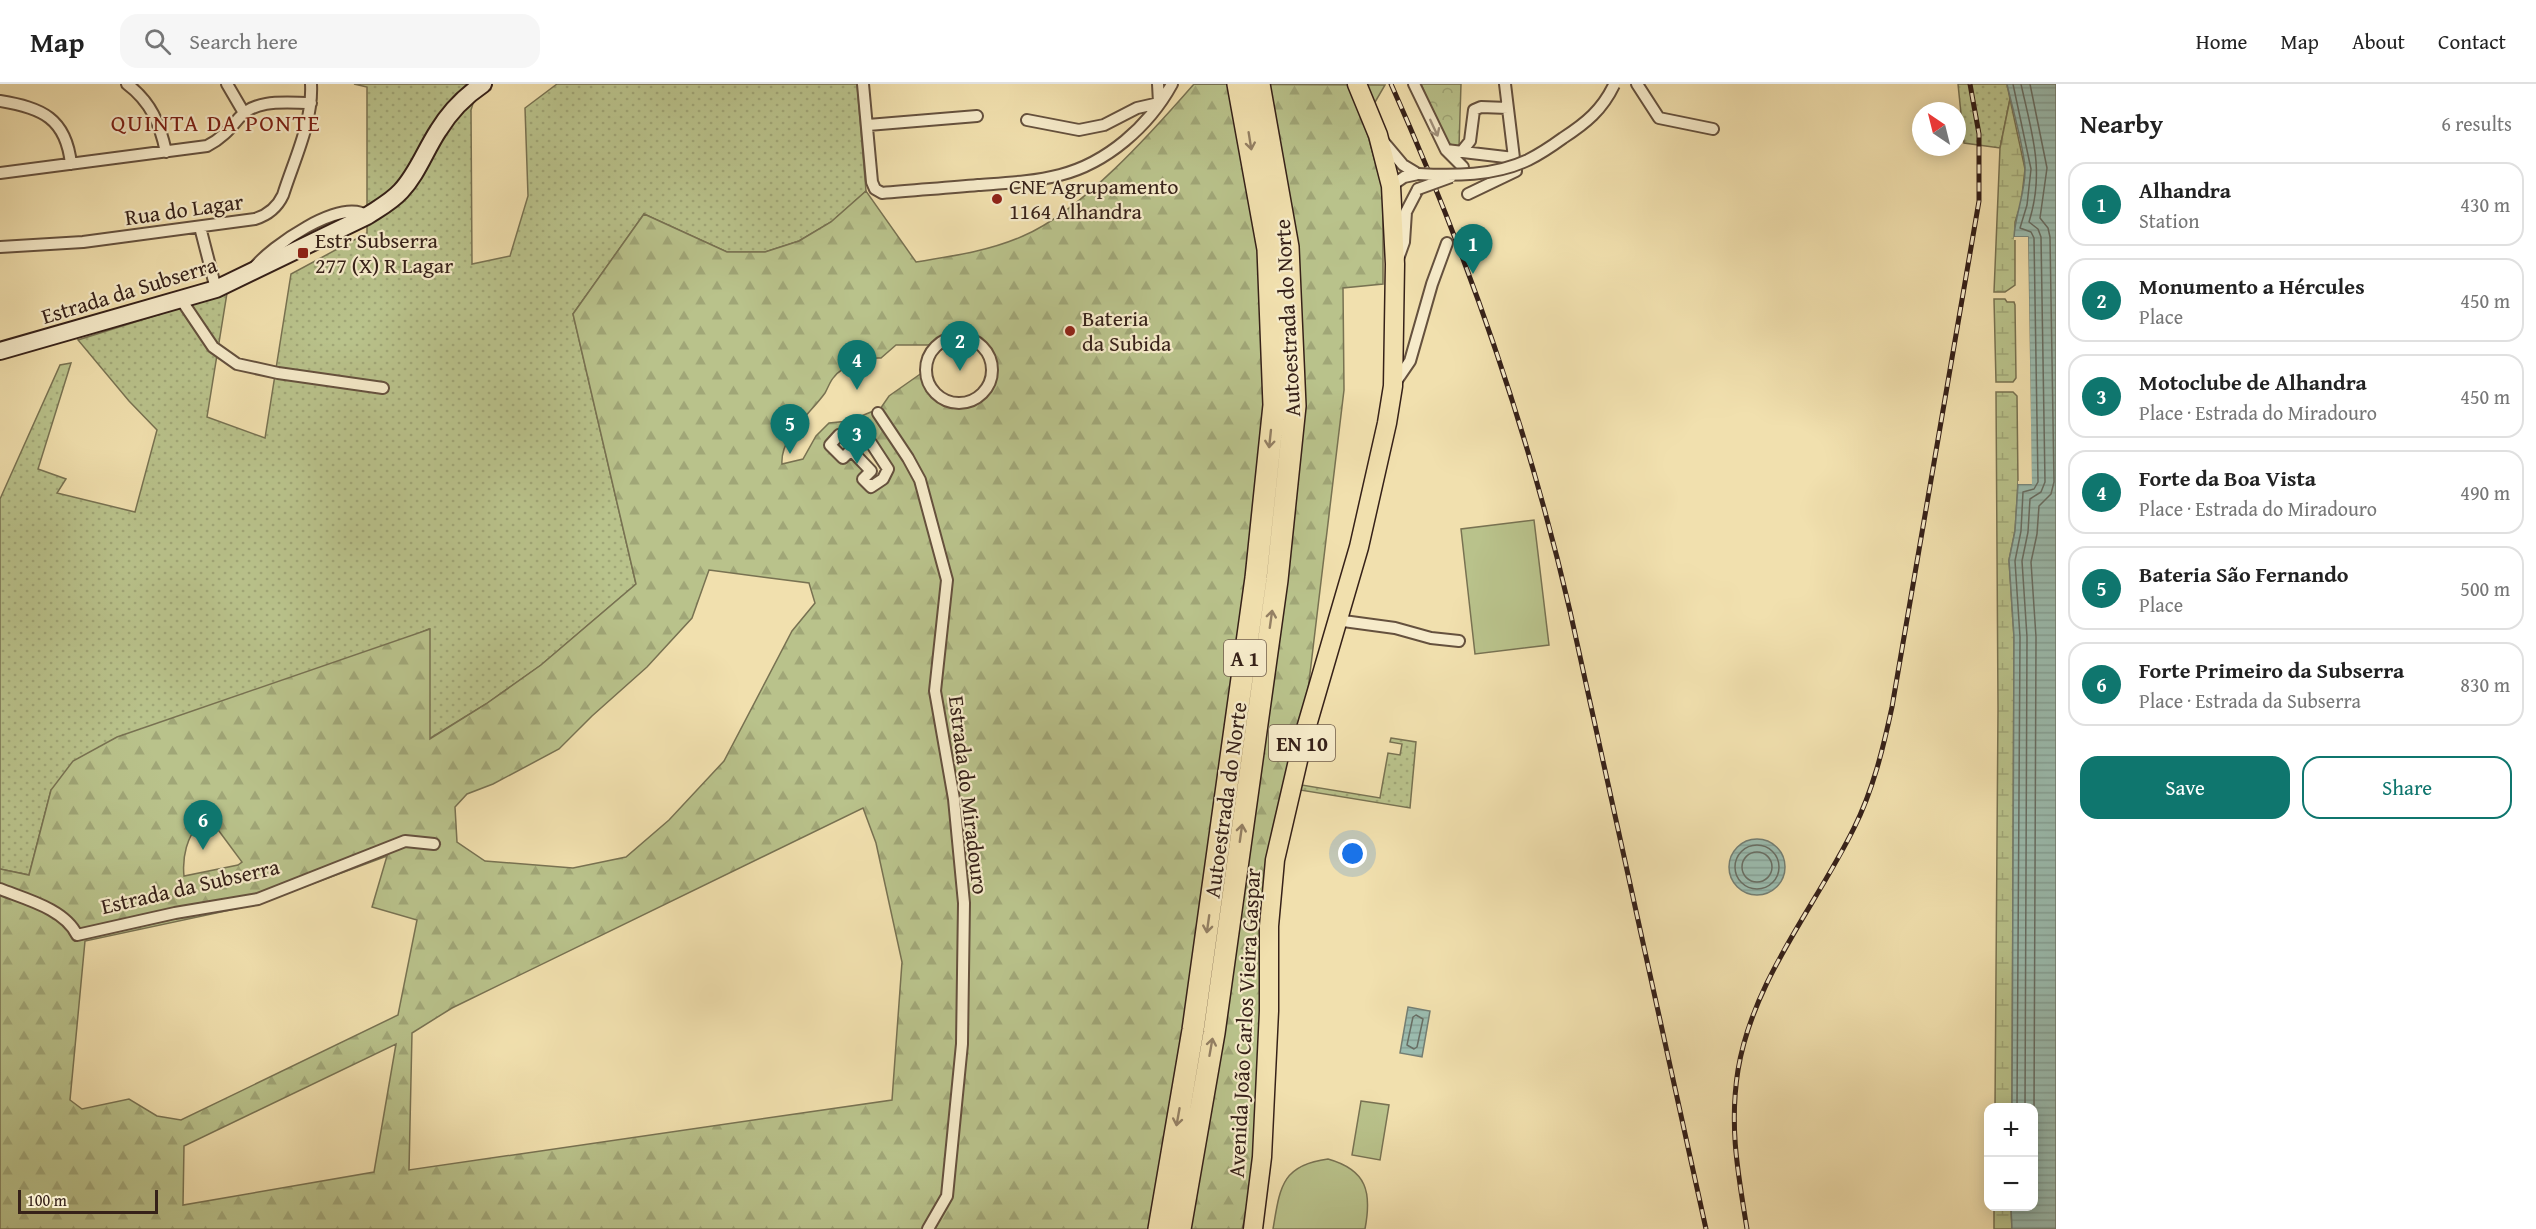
<!DOCTYPE html>
<meta charset="utf-8">
<style>
:root{--surface:#fff;--page:#f6f6f6;--text:#222;--muted:#767676;--line:#e0e0e0;--accent:#0f766e}
body{margin:0;font-family:"Gentium Book Plus",serif;background:var(--page);color:var(--text)}
.controls{position:absolute;right:18px;bottom:18px;display:grid;overflow:hidden;border-radius:12px;box-shadow:0 3px 15px #0003}
.controls button{width:54px;height:54px;display:grid;place-items:center;padding:0;border:0;border-bottom:2px solid var(--line);background:var(--surface);color:var(--text);font:30px sans-serif}
.compass{position:absolute;left:1912px;top:18px;width:54px;height:54px;border-radius:50%;background:var(--surface);box-shadow:0 3px 15px #0003;rotate:325deg}
.scale{position:absolute;left:18px;bottom:15px;width:140px;box-sizing:border-box;padding-left:6px;border:3px solid #362119;border-top:0;font-size:16px;line-height:21px;white-space:nowrap;color:#362119;-webkit-text-stroke:4px #f6ebca;paint-order:stroke}
.you{position:absolute;left:1353px;top:770px;width:21px;height:21px;margin:-15px;border:4px solid #fff;border-radius:50%;background:#1a73e8;box-shadow:0 0 0 9px #1a73e833}
.badge{display:grid;place-items:center;width:39px;height:39px;border-radius:50%;background:var(--accent);color:#fff;font-size:20px;font-weight:700}
.pin{position:absolute;translate:-50% -50px;filter:drop-shadow(0 2px 3px #0008)}
.pin::after{content:'';position:absolute;top:32px;width:21px;height:18px;background:inherit;clip-path:polygon(0 0,100% 0,50% 100%)}
.list{margin:0;padding:0;list-style:none}
h2{display:flex;justify-content:space-between;align-items:center;height:78px;margin:0;padding:0 24px;font-size:26px}
h2 small{font-size:20px;font-weight:400;color:var(--muted)}
.list li{display:grid;grid-template-columns:39px 1fr auto;gap:18px;align-items:center;box-sizing:border-box;height:84px;margin:0 12px 12px;padding:0 12px;border:2px solid var(--line);border-radius:18px}
.list b{display:block;font-size:22px;white-space:nowrap}
.list p{margin:0;font-size:20px;white-space:nowrap;color:var(--muted)}
.list em{font-size:20px;font-style:normal;color:var(--muted)}
.actions{display:flex;gap:12px;padding:18px 24px}
.actions a{flex:1;padding:14px 0;border:2px solid var(--accent);border-radius:18px;text-align:center;font-size:21px;color:var(--accent)}
.actions .main{background:var(--accent);color:#fff}
.icon{flex:none;width:33px;height:33px;fill:none;stroke:currentColor;stroke-width:2;stroke-linecap:round;stroke-linejoin:round}
.map{position:relative;flex:none;width:2056px;height:1145px;overflow:hidden}
header{display:flex;align-items:center;gap:36px;box-sizing:border-box;height:84px;padding:0 30px;background:var(--surface);border-bottom:2px solid var(--line)}
header strong{font-size:28px}
nav{display:flex;gap:33px;margin-inline-start:auto;font-size:21px}
.search{width:420px;height:54px;background:var(--page);display:flex;align-items:center;gap:15px;box-sizing:border-box;padding:0 21px;border-radius:18px;color:var(--muted);font-size:22px}
main{display:flex}
aside{flex:1;background:var(--surface)}
.map>svg:first-child{display:block}
.grass{fill:url(#grass-dots);stroke:#787252;stroke-width:1.5}
.forest{fill:url(#forest-firs);stroke:#787252;stroke-width:1.5;fill-rule:evenodd}
.wetland{fill:url(#wetland-marsh);stroke:#787252;stroke-width:1.5}
.park{fill:url(#park-crowns);stroke:#787252;stroke-width:1.5}
.pitch{fill:#b9c28b;stroke:#787252;stroke-width:1.5}
.water{fill:url(#water-rules);stroke:#737e73;stroke-width:1.5}
.pier{fill:#f1e0ae}
.lines{fill:none;stroke-linecap:round;stroke-linejoin:round}
.shore{stroke:#686e64;stroke-width:1.5}
.street-casing{stroke:#65513e;stroke-width:14}
.secondary-casing{stroke:#362119;stroke-width:20}
.primary-casing{stroke:#362119;stroke-width:21}
.highway-casing{stroke:#362119;stroke-width:24}
.street{stroke:#f6ebca;stroke-width:10}
.secondary{stroke:#f6ebca;stroke-width:16}
.primary{stroke:#f1e0ae;stroke-width:18}
.highway{stroke:#f1e0ae;stroke-width:21}
.rail-casing{stroke:#362119;stroke-width:5}
.rail{stroke:#f6ebca;stroke-width:3;stroke-dasharray:9;stroke-linecap:butt}
.street-bridge-casing{stroke:#65513e;stroke-width:14;stroke-linecap:butt}
.street-bridge{stroke:#f6ebca;stroke-width:10}
.oneway{stroke:#a0907a}
.oneway2{stroke:#948064}
.poi-dot{fill:#8f2418;stroke:#f6ebca;stroke-width:2}
.labels{text-anchor:middle;dominant-baseline:central;stroke-width:4.5;stroke-linejoin:round;paint-order:stroke}
.shield{fill:#f6ebca;stroke:#705e4e;stroke-width:1.5}
.shield-label{font-size:21px;font-weight:bold;fill:#362119}
.poi-label{font-size:22px;fill:#362119;stroke:#f6ebca;text-anchor:start}
.street-label{font-size:22px;fill:#362119;stroke:#f6ebca}
.neighbourhood-label{font-size:24px;letter-spacing:1.5px;fill:#7a1f14;stroke:#f6ebca}
</style>
<header>
<strong>Map</strong>
<div class="search"><svg class="icon" aria-label="search" viewBox="0 0 24 24"><circle cx="10" cy="10" r="6"/><path d="M15 15l6 6"/></svg>Search here</div>
<nav><a>Home</a><a>Map</a><a>About</a><a>Contact</a></nav>
</header>
<main>
<div class="map">
<svg width="2056" height="1145" viewBox="0 0 2056 1145">
<defs>
<pattern id="grass-dots" width="8" height="8" patternUnits="userSpaceOnUse" patternTransform="scale(1.5)"><rect width="8" height="8" fill="#b9c28b"/><path d="M2 2h.1M6 6h.1" fill="none" stroke="#a0a677" stroke-width="1.8" stroke-linecap="round"/></pattern>
<pattern id="forest-firs" width="22" height="20" patternUnits="userSpaceOnUse" patternTransform="scale(1.5)"><rect width="22" height="20" fill="#b9c28b"/><path d="M5 1l3.5 6h-7zM16 11l3.5 6h-7z" fill="#a0a677"/></pattern>
<pattern id="wetland-marsh" width="20" height="14" patternUnits="userSpaceOnUse" patternTransform="scale(1.5)"><rect width="20" height="14" fill="#b9c28b"/><path d="M1 5h8M5 5V1M11 12h8M15 12V8" fill="none" stroke="#a0a677"/></pattern>
<pattern id="park-crowns" width="20" height="18" patternUnits="userSpaceOnUse" patternTransform="scale(1.5)"><rect width="20" height="18" fill="#b9c28b"/><path d="M2 6a3 3 0 1 1 6 0M12 15a3 3 0 1 1 6 0" fill="none" stroke="#a0a677"/></pattern>
<pattern id="water-rules" width="6" height="5" patternUnits="userSpaceOnUse" patternTransform="scale(1.5)"><rect width="6" height="5" fill="#9bbcaf"/><path d="M0 2.5h6" fill="none" stroke="#86a196"/></pattern>
</defs>
<rect width="100%" height="100%" fill="#f1e0ae"/>
<filter id="stains"><feTurbulence type="fractalNoise" baseFrequency=".00333" numOctaves="4"/><feColorMatrix values="0 0 0 0 .2 0 0 0 0 .09 0 0 0 0 .02 0 0 0 .5 -.17"/></filter>
<radialGradient id="worn" r=".72"><stop offset=".6" stop-color="#630" stop-opacity="0"/><stop offset="1" stop-color="#630" stop-opacity=".3"/></radialGradient>
<path class="grass" d="M 354,0 L 479,0 L 471,26 L 472,180 L 510,172 L 528,112 L 525,24 L 557,0 L 857,0 L 866,107 L 831,138 L 799,157 L 765,168 L 727,168 L 644,130 L 573,230 L 636,500 L 541,581 L 486,620 L 429,655 L 429,545 L 51,706 L 29,791 L 0,785 L 0,415 L 60,281 L 71,279 L 38,385 L 66,395 L 57,409 L 135,428 L 157,346 L 129,317 L 78,256 L 227,209 L 207,333 L 265,354 L 291,190 L 367,149 L 367,3 Z
M 1958,0 L 2007,0 L 2010,15 L 2000,64 L 1964,59 Z
M 1391,654 L 1416,658 L 1410,724 L 1300,706 L 1302,701 L 1380,714 L 1388,669 L 1400,671 L 1402,660 L 1390,658 Z"/>
<path class="forest" d="M 1194,0 L 1385,1 L 1364,37 L 1383,107 L 1383,200 L 1343,204 L 1344,306 L 1308,606 L 1277,828 L 1259,1081 L 1242,1145 L 0,1145 L 0,785 L 29,791 L 51,706 L 73,677 L 117,653 L 430,545 L 430,655 L 486,620 L 541,581 L 636,500 L 573,230 L 644,130 L 727,168 L 765,168 L 799,157 L 831,138 L 866,107 L 916,178 C 953,172 989,167 1023,152 C 1082,127 1152,48 1194,0 ZM 955,253 C 968,253 979,257 986,268 C 1014,312 933,345 926,286 L 889,312 L 878,328 L 876,326 L 849,337 L 829,339 L 816,352 L 803,375 L 782,380 C 780,353 810,330 825,309 C 828,304 830,297 834,293 C 842,282 868,273 881,274 L 896,261 L 928,261 ZM 851,347 L 871,359 L 888,385 L 871,403 L 863,395 L 871,387 L 851,366 L 843,374 L 830,361 ZM 709,486 L 809,499 L 815,519 L 792,547 L 724,677 L 669,736 L 626,773 L 573,784 L 485,777 L 457,758 L 455,723 L 467,710 L 493,700 L 559,665 L 592,632 L 647,583 L 692,534 ZM 863,724 L 876,759 L 902,878 L 892,1016 L 409,1086 L 412,949 L 452,924 ZM 200,739 L 216,743 L 242,778 L 238,781 L 184,792 C 182,773 187,752 200,739 ZM 387,772 L 372,823 L 417,836 L 398,931 L 181,1036 L 157,1032 L 129,1015 L 82,1025 L 70,1016 L 85,857 L 258,820 ZM 396,960 L 374,1088 L 183,1121 L 184,1062 Z"/>
<path class="wetland" d="M 2010,15 L 2025,85 L 2021,120 L 2015,138 L 2015,201 L 2005,208 L 1994,208 L 2000,64 Z
M 1994,215 L 2005,215 L 2007,218 L 2014,218 L 2015,221 L 2016,294 L 2013,298 L 1996,298 Z
M 1996,308 L 2013,308 L 2017,312 L 2018,400 L 2015,447 L 2009,476 L 2014,553 L 2012,1023 L 1995,1024 L 1998,624 Z
M 1994,1123 L 2011,1123 L 2012,1145 L 1994,1145 Z"/>
<path class="park" d="M 1421,0 L 1461,0 L 1459,63 L 1446,59 Z"/>
<path class="pitch" d="M 1534,436 L 1549,561 L 1475,570 L 1461,445 Z
M 1361,1017 L 1389,1021 L 1380,1076 L 1352,1071 Z
M 1328,1075 C 1367,1086 1372,1108 1365,1145 L 1273,1145 C 1280,1104 1281,1081 1328,1075 Z"/>
<path class="water" d="M 2007,0 L 2056,0 L 2056,1145 L 2012,1145 L 2011,1123 L 2034,1122 L 2034,1024 L 2012,1023 L 2014,553 L 2009,476 L 2015,447 L 2018,400 L 2031,400 L 2028,153 L 2014,153 C 2015,130 2026,108 2025,83 C 2022,56 2013,27 2007,0 Z
M1729 783a28 28 0 1 1 56 0a28 28 0 1 1-56 0Z
M 1408,923 L 1430,927 L 1422,973 L 1400,969 Z"/>
<path class="pier" d="M 2014,153 L 2028,153 L 2032,400 L 2018,400 L 2018,397 L 2029,397 L 2025,156 L 2014,156 Z"/>
<g class="lines">
<path class="shore" d="M 2013,0 L 2031,85 L 2027,121 L 2020,144 L 2031,148 L 2034,154 L 2038,398 L 2034,405 L 2023,408 L 2021,447 L 2015,477 L 2020,553 L 2017,1024
M 2021,0 C 2032,50 2045,87 2029,138 L 2038,145 L 2041,153 L 2045,398 L 2041,408 L 2030,415 L 2028,448 L 2022,477 L 2027,553 L 2025,1024
M 2030,0 L 2047,84 L 2040,134 L 2048,144 L 2050,153 L 2054,398 L 2051,410 L 2039,422 L 2037,450 L 2031,478 L 2036,553 L 2034,1027
M1735 783a22 22 0 1 1 44 0a22 22 0 1 1-44 0Z
M1742 783a15 15 0 1 1 30 0a15 15 0 1 1-30 0Z
M 1416,931 L 1423,935 L 1417,963 L 1414,965 L 1407,961 L 1413,933 Z"/>
<defs>
<path id="street" d="M 127,0 C 151,18 160,40 166,68
M 227,0 L 244,29
M 863,0 L 872,98 L 875,105 L 882,109 C 914,106 946,104 978,101 C 1005,99 1033,98 1060,91 C 1107,79 1149,42 1172,0
M 1414,0 L 1446,66 L 1463,83
M 1505,0 L 1514,74
M 1637,0 L 1659,34 L 1713,45
M 0,17 C 42,24 66,34 71,80
M 1027,36 L 1079,46 L 1104,41 L 1137,24 L 1159,19 L 1158,0
M 868,41 L 977,32
M 1382,56 L 1403,81 L 1418,90
M 1446,66 L 1514,74 L 1516,87 L 1468,110
M 1462,67 L 1470,57 L 1474,26 L 1481,23 L 1508,24
M 0,89 L 207,62 C 221,55 229,46 239,34 C 256,14 287,19 311,19
M 1391,102 L 1404,93 L 1418,90
M 200,143 L 216,205
M 0,163 L 83,158 L 255,135 C 268,131 277,124 283,111 C 294,76 313,38 311,0
M 1398,175 L 1404,158 L 1406,128 L 1418,105
M 254,184 C 270,163 341,113 367,132
M 182,217 L 213,263 L 237,280 L 278,289 L 383,304
M926 286a33 33 0 1 1 66 0a33 33 0 1 1-66 0Z
M 1395,299 L 1410,277 L 1432,200 L 1447,159
M 878,329 L 908,374 L 920,396 L 947,496 L 935,607 L 954,715 L 964,819 L 962,960 L 947,1112 L 928,1145
M 851,347 L 871,359 L 888,385 L 883,395 L 871,403 L 863,395 L 871,387 L 851,366 L 843,374 L 830,361 L 839,351 L 844,354 Z
M 1336,536 L 1395,544 L 1431,554 L 1459,557
M 0,805 C 25,815 65,825 77,851 L 175,829 L 258,815 L 405,757 L 434,760"/>
<path id="secondary" d="M 0,267 L 216,205 L 367,132 C 379,124 391,118 401,107 C 417,90 425,67 438,47 C 449,29 465,12 483,0"/>
<path id="primary" d="M 1253,1145 L 1262,1073 L 1269,927 L 1269,842 L 1275,776 L 1303,655 L 1359,463 L 1387,339 L 1393,302 L 1395,180 L 1391,102 L 1378,51 L 1357,0"/>
<path id="highway" d="M 1159,1145 L 1193,946 L 1256,494 L 1274,321 L 1268,165 L 1238,0
M 1180,1145 L 1214,949 L 1277,496 L 1295,322 L 1288,163 L 1259,0"/>
</defs>
<use href="#street" class="street-casing"/>
<use href="#secondary" class="secondary-casing"/>
<use href="#primary" class="primary-casing"/>
<use href="#highway" class="highway-casing"/>
<use href="#street" class="street"/>
<use href="#secondary" class="secondary"/>
<use href="#primary" class="primary"/>
<use href="#highway" class="highway"/>
<defs>
<path id="rail" d="M 1391,0 C 1467,170 1528,345 1570,527 L 1706,1145
M 1747,1145 C 1738,1089 1729,1043 1738,986 C 1753,896 1814,825 1854,744 C 1873,706 1883,665 1892,623 L 1979,117 L 1979,50 L 1970,0"/>
</defs>
<use href="#rail" class="rail-casing"/>
<use href="#rail" class="rail"/>
<defs>
<path id="street-bridge" d="M 1418,90 C 1454,92 1494,92 1528,76 C 1540,70 1552,62 1563,54 C 1586,39 1602,26 1614,1
M 1418,105 L 1451,93"/>
</defs>
<use href="#street-bridge" class="street-bridge-casing"/>
<use href="#street-bridge" class="street-bridge"/>
</g>
<defs><path id="oneway-shaft" d="M-6 0H5M1.5-3L5.5 0L1.5 3" fill="none" stroke-width="1.6" stroke-linecap="round" stroke-linejoin="round" transform="scale(1.5)"/></defs>
<use class="oneway" href="#oneway-shaft" transform="translate(1434 44) rotate(65)"/>
<g class="oneway2">
<use href="#oneway-shaft" transform="translate(1250 57) rotate(81)"/>
<use href="#oneway-shaft" transform="translate(1270 355) rotate(96)"/>
<use href="#oneway-shaft" transform="translate(1271 535) rotate(-82)"/>
<use href="#oneway-shaft" transform="translate(1241 749) rotate(-82)"/>
<use href="#oneway-shaft" transform="translate(1208 840) rotate(98)"/>
<use href="#oneway-shaft" transform="translate(1211 963) rotate(-80)"/>
<use href="#oneway-shaft" transform="translate(1178 1033) rotate(100)"/>
</g>
<g class="poi-dot">
<circle cx="997" cy="115" r="6"/>
<rect x="297" y="163" width="12" height="12" rx="3"/>
<circle cx="1070" cy="247" r="6"/>
</g>
<g class="labels">
<g class="shield">
<rect x="1224" y="556" width="42" height="36" rx="4.5"/>
<rect x="1269" y="641" width="66" height="36" rx="4.5"/>
</g>
<g class="shield-label">
<text x="1245" y="574">A 1</text>
<text x="1302" y="659">EN 10</text>
</g>
<g class="poi-label">
<text x="1009" y="102">CNE Agrupamento<tspan x="1009" dy="25">1164 Alhandra</tspan></text>
<text x="315" y="156">Estr Subserra<tspan x="315" dy="25">277 (X) R Lagar</tspan></text>
<text x="1082" y="234">Bateria<tspan x="1082" dy="25">da Subida</tspan></text>
</g>
<g class="street-label">
<text transform="translate(184 125) rotate(-8)">Rua do Lagar</text>
<text transform="translate(129 206) rotate(-17)">Estrada da Subserra</text>
<text transform="translate(1287 234) rotate(-93)">Autoestrada do Norte</text>
<text transform="translate(969 711) rotate(83)">Estrada do Miradouro</text>
<text transform="translate(1225 716) rotate(-82)">Autoestrada do Norte</text>
<text transform="translate(190 802) rotate(-13)">Estrada da Subserra</text>
<text transform="translate(1244 939) rotate(-87)">Avenida João Carlos Vieira Gaspar</text>
</g>
<g class="neighbourhood-label">
<text x="216" y="38">QUINTA DA PONTE</text>
</g>
</g>
<rect width="100%" height="100%" filter="url(#stains)"/>
<rect width="100%" height="100%" fill="url(#worn)"/>
</svg>
<div class="controls">
<button>+</button>
<button>−</button>
</div>
<svg class="compass" viewBox="-18 -18 36 36"><path d="M0-13l5 13h-10z" fill="#e53935"/><path d="M0 13l5-13h-10z" fill="#767676"/></svg>
<div class="scale">100 m</div>
<div class="you"></div>
<div class="pin badge" style="left:1473px;top:190px">1</div>
<div class="pin badge" style="left:960px;top:287px">2</div>
<div class="pin badge" style="left:857px;top:380px">3</div>
<div class="pin badge" style="left:857px;top:306px">4</div>
<div class="pin badge" style="left:790px;top:370px">5</div>
<div class="pin badge" style="left:203px;top:766px">6</div>
</div>
<aside>
<h2>Nearby<small>6 results</small></h2>
<ul class="list">
<li><span class="badge">1</span><div><b>Alhandra</b><p>Station</p></div><em>430 m</em></li>
<li><span class="badge">2</span><div><b>Monumento a Hércules</b><p>Place</p></div><em>450 m</em></li>
<li><span class="badge">3</span><div><b>Motoclube de Alhandra</b><p>Place · Estrada do Miradouro</p></div><em>450 m</em></li>
<li><span class="badge">4</span><div><b>Forte da Boa Vista</b><p>Place · Estrada do Miradouro</p></div><em>490 m</em></li>
<li><span class="badge">5</span><div><b>Bateria São Fernando</b><p>Place</p></div><em>500 m</em></li>
<li><span class="badge">6</span><div><b>Forte Primeiro da Subserra</b><p>Place · Estrada da Subserra</p></div><em>830 m</em></li>
</ul>
<div class="actions"><a class="main">Save</a><a>Share</a></div>
</aside>
</main>
